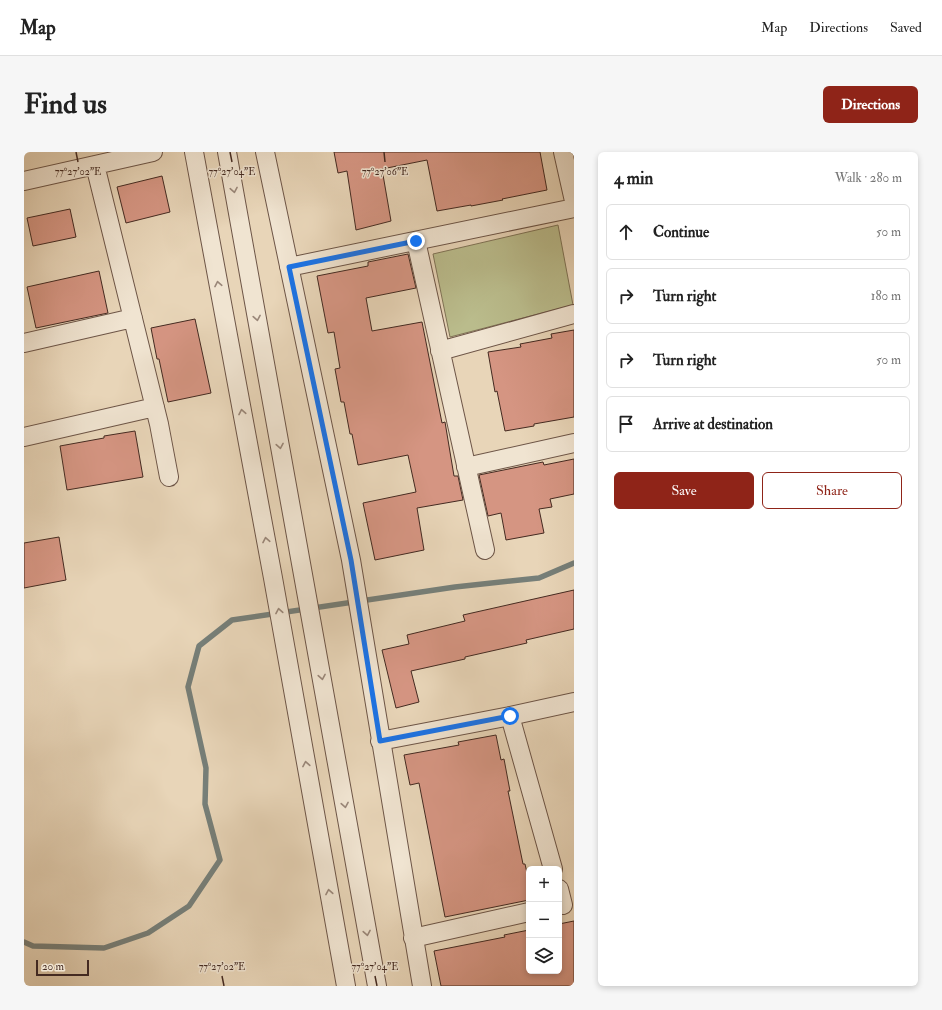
<!DOCTYPE html>
<meta charset="utf-8">
<style>
:root{--surface:#fff;--page:#f6f6f6;--text:#222;--muted:#767676;--line:#e0e0e0;--accent:#8f2418}
body{margin:0;font-family:"IM FELL Double Pica",serif;background:var(--page);color:var(--text)}
.controls{position:absolute;right:12px;bottom:12px;display:grid;overflow:hidden;border-radius:6px;box-shadow:0 2px 6px #0003}
.controls button{width:36px;height:36px;display:grid;place-items:center;padding:0;border:0;border-bottom:1px solid var(--line);background:var(--surface);color:var(--text);font:20px sans-serif}
.scale{position:absolute;left:12px;bottom:10px;width:53px;box-sizing:border-box;padding-left:4px;border:2px solid #442a21;border-top:0;font-size:11px;line-height:14px;white-space:nowrap;color:#442a21;-webkit-text-stroke:3px #f0e4d1;paint-order:stroke}
.stop{position:absolute;width:12px;height:12px;margin:-9px;border:3px solid #1a73e8;border-radius:50%;background:#fff}
.stop.end{background:#1a73e8;border-color:#fff;box-shadow:0 1px 4px #0008}
.list{margin:0;padding:0;list-style:none}
h2{display:flex;justify-content:space-between;align-items:center;height:52px;margin:0;padding:0 16px;font-size:17px}
h2 small{font-size:13px;font-weight:400;color:var(--muted)}
.list li{display:grid;grid-template-columns:26px 1fr auto;gap:12px;align-items:center;box-sizing:border-box;height:56px;margin:0 8px 8px;padding:0 8px;border:1px solid var(--line);border-radius:6px}
.list b{display:block;font-size:15px;white-space:nowrap}
.list em{font-size:13px;font-style:normal;color:var(--muted)}
.actions{display:flex;gap:8px;padding:12px 16px}
.actions a{flex:1;padding:9px 0;border:1px solid var(--accent);border-radius:6px;text-align:center;font-size:14px;color:var(--accent)}
.actions .main{background:var(--accent);color:#fff}
.icon{flex:none;width:22px;height:22px;fill:none;stroke:currentColor;stroke-width:2;stroke-linecap:round;stroke-linejoin:round}
.map{position:relative;flex:none;width:550px;height:834px;overflow:hidden;border-radius:6px}
header{display:flex;align-items:center;gap:24px;box-sizing:border-box;height:56px;padding:0 20px;background:var(--surface);border-bottom:1px solid var(--line)}
header strong{font-size:19px}
nav{display:flex;gap:22px;margin-inline-start:auto;font-size:14px}
.intro{display:flex;align-items:center;justify-content:space-between;box-sizing:border-box;height:96px;padding:0 24px}
h1{margin:0;font-size:28px}
.button{padding:10px 18px;border-radius:6px;background:var(--accent);color:#fff;font-size:14px;font-weight:700}
main{display:flex;gap:24px;padding:0 24px}
aside{flex:1;background:var(--surface);border-radius:6px;box-shadow:0 2px 6px #0003}
.map>svg:first-child{display:block}
.green{fill:#babc8c;stroke:#7f7356}
.lines{fill:none;stroke-linecap:round;stroke-linejoin:round}
.stream{stroke:#767f79;stroke-width:5.5}
.building{fill:#d59582;stroke:#442a21}
.minor-casing{stroke:#6d5547;stroke-width:20}
.minor{stroke:#f0e4d1;stroke-width:18}
.oneway{stroke:#9a8779}
.route{stroke:#1a73e8;stroke-width:5}
.ticks{fill:none;stroke:#442a21;stroke-width:1.5}
.ticks-label{font-size:10px;text-anchor:middle;fill:#442a21;stroke:#f0e4d1;stroke-width:3;stroke-linejoin:round;paint-order:stroke}
</style>
<header>
<strong>Map</strong>
<nav><a>Map</a><a>Directions</a><a>Saved</a></nav>
</header>
<div class="intro"><h1>Find us</h1><a class="button">Directions</a></div>
<main>
<div class="map">
<svg width="550" height="834" viewBox="0 0 550 834">
<rect width="100%" height="100%" fill="#e8d5b8"/>
<filter id="stains"><feTurbulence type="fractalNoise" baseFrequency=".005" numOctaves="4"/><feColorMatrix values="0 0 0 0 .2 0 0 0 0 .09 0 0 0 0 .02 0 0 0 .5 -.17"/></filter>
<radialGradient id="worn" r=".72"><stop offset=".6" stop-color="#630" stop-opacity="0"/><stop offset="1" stop-color="#630" stop-opacity=".3"/></radialGradient>
<path class="green" d="M 534,73 L 549,153 L 426,185 L 409,102 Z"/>
<g class="lines">
<path class="stream" d="M 0,790 L 9,794 L 80,796 L 124,781 L 165,754 L 196,708 L 181,652 L 182,616 L 164,535 L 175,494 L 208,468 L 431,435 L 515,426 L 550,411"/>
</g>
<path class="building" d="M 310,0 L 516,0 L 523,38 L 478,47 L 479,48 L 447,54 L 447,53 L 413,59 L 403,8 L 358,17 L 367,69 L 332,78 L 323,19 L 314,21 Z
M 138,24 L 146,60 L 102,71 L 93,35 Z
M 46,57 L 52,85 L 9,94 L 3,66 Z
M 384,102 L 392,136 L 342,146 L 348,179 L 398,170 L 418,271 L 421,270 L 430,324 L 434,324 L 439,348 L 393,356 L 400,398 L 351,408 L 339,351 L 392,340 L 384,303 L 334,313 L 328,282 L 326,282 L 320,250 L 317,250 L 311,217 L 316,216 L 310,180 L 304,181 L 293,124 L 344,114 L 344,110 Z
M 75,119 L 84,161 L 12,176 L 3,135 Z
M 171,167 L 187,241 L 144,250 L 135,207 L 133,207 L 127,176 Z
M 550,178 L 550,265 L 510,272 L 510,274 L 481,279 L 473,239 L 471,240 L 464,200 L 497,195 L 496,192 L 528,186 L 527,182 Z
M 111,279 L 119,325 L 43,338 L 36,294 L 80,286 L 80,284 Z
M 550,307 L 550,342 L 526,347 L 528,355 L 515,357 L 520,381 L 482,388 L 477,361 L 464,364 L 455,323 L 519,310 L 520,313 Z
M 35,385 L 42,428 L 0,436 L 0,391 Z
M 550,438 L 550,477 L 502,488 L 503,491 L 441,505 L 441,507 L 387,519 L 395,550 L 372,556 L 358,498 L 385,492 L 383,483 L 441,469 L 439,463 Z
M 472,583 L 477,608 L 480,607 L 486,639 L 484,639 L 499,712 L 501,712 L 505,730 L 505,748 L 421,765 L 395,631 L 386,633 L 380,603 L 435,593 L 434,590 Z
M 550,769 L 550,834 L 417,834 L 410,799 L 481,785 L 480,783 L 505,778 L 505,819 L 535,819 L 535,772 Z"/>
<g class="lines">
<defs>
<path id="minor" d="M 170,0 L 249,426 L 322,834
M 203,0 L 353,834
M 241,0 L 327,408 L 398,834
M 539,0 L 550,49
M 71,13 L 135,272 L 145,325
M 0,29 L 129,0
M 392,89 L 461,398
M 265,115 L 550,56
M 0,191 L 109,166
M 416,199 L 550,162
M 0,285 L 131,255
M 442,315 L 550,291
M 486,564 L 529,717
M 356,589 L 486,564 L 550,550
M 535,737 L 539,753
M 389,786 L 505,760"/>
</defs>
<use href="#minor" class="minor-casing"/>
<use href="#minor" class="minor"/>
</g>
<defs><path id="oneway-chevron" d="M-2-3.5L2.5 0L-2 3.5" fill="none" stroke-width="1.6" stroke-linecap="round" stroke-linejoin="round"/></defs>
<g class="oneway">
<use href="#oneway-chevron" transform="translate(210 38) rotate(80)"/>
<use href="#oneway-chevron" transform="translate(194 132) rotate(-101)"/>
<use href="#oneway-chevron" transform="translate(233 166) rotate(80)"/>
<use href="#oneway-chevron" transform="translate(218 260) rotate(-101)"/>
<use href="#oneway-chevron" transform="translate(256 294) rotate(80)"/>
<use href="#oneway-chevron" transform="translate(242 388) rotate(-101)"/>
<use href="#oneway-chevron" transform="translate(255 459) rotate(-100)"/>
<use href="#oneway-chevron" transform="translate(298 525) rotate(80)"/>
<use href="#oneway-chevron" transform="translate(282 612) rotate(-100)"/>
<use href="#oneway-chevron" transform="translate(321 653) rotate(80)"/>
<use href="#oneway-chevron" transform="translate(305 740) rotate(-100)"/>
<use href="#oneway-chevron" transform="translate(343 781) rotate(80)"/>
</g>
<g class="lines">
<path class="route" d="M 392,89 L 265,115 L 327,408 L 356,589 L 486,564"/>
</g>
<path class="ticks" d="M 52,0 L 54,10M 206,0 L 208,10M 360,0 L 361,10M 198,824 L 200,834M 351,824 L 353,834"/>
<g class="ticks-label">
<text x="54" y="23">77°27'02"E</text>
<text x="208" y="23">77°27'04"E</text>
<text x="361" y="23">77°27'06"E</text>
<text x="198" y="818">77°27'02"E</text>
<text x="351" y="818">77°27'04"E</text>
</g>
<rect width="100%" height="100%" filter="url(#stains)"/>
<rect width="100%" height="100%" fill="url(#worn)"/>
</svg>
<div class="controls">
<button>+</button>
<button>−</button>
<button><svg class="icon" aria-label="layers" viewBox="0 0 24 24"><path d="M12 4l9 5-9 5-9-5zM3 14l9 5 9-5"/></svg></button>
</div>
<div class="scale">20 m</div>
<div class="stop" style="left:486px;top:564px"></div>
<div class="stop end" style="left:392px;top:89px"></div>
</div>
<aside>
<h2>4 min<small>Walk · 280 m</small></h2>
<ul class="list">
<li><svg class="icon" aria-label="ahead" viewBox="0 0 24 24"><path d="M12 20V5M6 11l6-6 6 6"/></svg><div><b>Continue</b></div><em>50 m</em></li>
<li><svg class="icon" aria-label="right" viewBox="0 0 24 24"><path d="M7 20v-9h11M14 6l5 5-5 5"/></svg><div><b>Turn right</b></div><em>180 m</em></li>
<li><svg class="icon" aria-label="right" viewBox="0 0 24 24"><path d="M7 20v-9h11M14 6l5 5-5 5"/></svg><div><b>Turn right</b></div><em>50 m</em></li>
<li><svg class="icon" aria-label="arrive" viewBox="0 0 24 24"><path d="M6 21V4h12l-3 4 3 4H6"/></svg><div><b>Arrive at destination</b></div></li>
</ul>
<div class="actions"><a class="main">Save</a><a>Share</a></div>
</aside>
</main>
